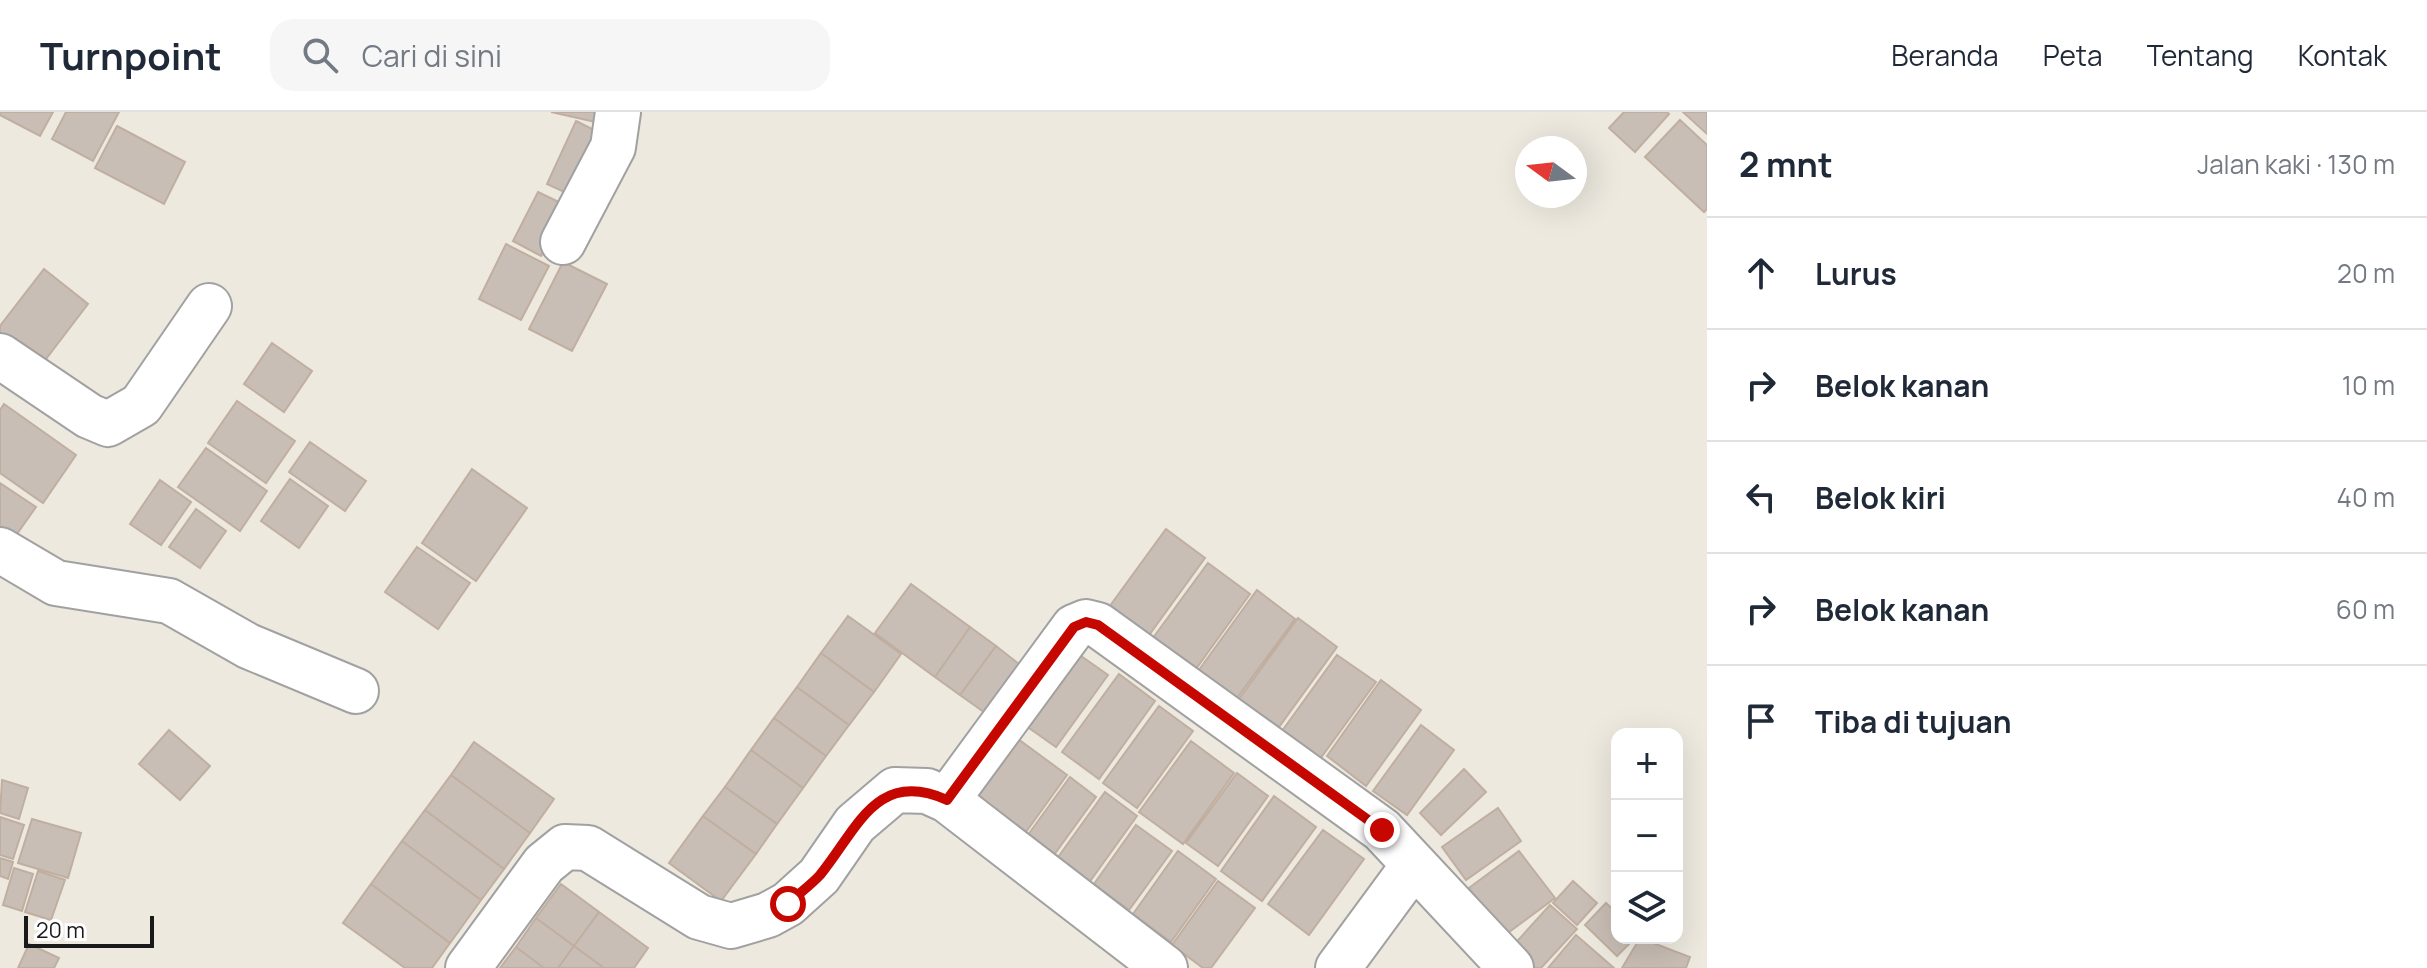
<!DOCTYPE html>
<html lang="id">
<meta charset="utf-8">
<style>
:root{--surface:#fff;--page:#f6f6f7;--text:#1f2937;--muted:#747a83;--line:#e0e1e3}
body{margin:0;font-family:Manrope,sans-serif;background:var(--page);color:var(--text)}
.controls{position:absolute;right:24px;bottom:24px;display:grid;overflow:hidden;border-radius:16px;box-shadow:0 8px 32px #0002}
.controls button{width:72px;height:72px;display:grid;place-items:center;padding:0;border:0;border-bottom:2px solid var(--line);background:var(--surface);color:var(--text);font:40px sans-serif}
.compass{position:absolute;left:1515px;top:24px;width:72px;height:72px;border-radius:50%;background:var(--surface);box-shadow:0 8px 32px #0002;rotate:285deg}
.scale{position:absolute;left:24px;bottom:20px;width:130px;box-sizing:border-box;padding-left:8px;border:4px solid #1a1a1a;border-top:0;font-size:22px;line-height:28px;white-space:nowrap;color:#1a1a1a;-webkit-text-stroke:6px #fff;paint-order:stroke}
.stop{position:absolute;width:24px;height:24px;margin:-18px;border:6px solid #c50700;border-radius:50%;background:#fff}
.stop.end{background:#c50700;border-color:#fff;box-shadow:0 2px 8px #0008}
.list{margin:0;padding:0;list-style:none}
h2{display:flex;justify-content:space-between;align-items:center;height:104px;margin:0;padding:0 32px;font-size:34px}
h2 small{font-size:26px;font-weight:400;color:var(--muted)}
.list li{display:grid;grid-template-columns:52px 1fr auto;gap:24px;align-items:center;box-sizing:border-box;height:112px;padding:0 32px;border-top:2px solid var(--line)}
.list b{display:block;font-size:30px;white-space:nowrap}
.list em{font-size:26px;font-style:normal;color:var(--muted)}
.icon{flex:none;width:44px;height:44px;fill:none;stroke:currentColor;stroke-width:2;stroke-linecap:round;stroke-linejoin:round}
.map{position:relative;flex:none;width:1707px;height:856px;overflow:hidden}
header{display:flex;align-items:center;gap:48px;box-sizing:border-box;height:112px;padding:0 40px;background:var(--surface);border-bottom:2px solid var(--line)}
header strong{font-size:38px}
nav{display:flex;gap:44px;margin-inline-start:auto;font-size:28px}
.search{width:560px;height:72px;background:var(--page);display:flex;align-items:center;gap:20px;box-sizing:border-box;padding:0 28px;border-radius:24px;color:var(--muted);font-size:30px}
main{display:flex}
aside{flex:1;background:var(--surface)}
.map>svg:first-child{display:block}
.building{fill:#c9beb5;stroke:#c0afa0;stroke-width:2}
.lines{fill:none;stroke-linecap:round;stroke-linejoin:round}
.street-casing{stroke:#a1a1a1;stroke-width:48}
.street{stroke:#fff;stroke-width:44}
.route{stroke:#c50700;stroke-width:10}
</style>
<header>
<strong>Turnpoint</strong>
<div class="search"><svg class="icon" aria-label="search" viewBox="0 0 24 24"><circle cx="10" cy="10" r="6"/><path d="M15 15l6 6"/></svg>Cari di sini</div>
<nav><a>Beranda</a><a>Peta</a><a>Tentang</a><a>Kontak</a></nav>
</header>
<main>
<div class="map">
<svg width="1707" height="856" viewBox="0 0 1707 856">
<rect width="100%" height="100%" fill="#ede9df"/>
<path class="building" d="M 0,0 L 53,0 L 40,24 L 0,3 Z
M 66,0 L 119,0 L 93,49 L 52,27 Z
M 551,0 L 612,0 L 609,13 Z
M 1624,0 L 1667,0 L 1669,2 L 1635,40 L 1609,16 Z
M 1683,0 L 1707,0 L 1707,22 Z
M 1680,8 L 1707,33 L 1707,97 L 1704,100 L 1645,45 Z
M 576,9 L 606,24 L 577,86 L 547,72 Z
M 117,14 L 185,50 L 164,92 L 95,56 Z
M 538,80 L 567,94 L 541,144 L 513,129 Z
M 506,132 L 549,154 L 521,208 L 479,187 Z
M 563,150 L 607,172 L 572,239 L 529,217 Z
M 44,157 L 88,192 L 36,260 L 0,231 L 0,214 Z
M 272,231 L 312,259 L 284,300 L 244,272 Z
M 237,289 L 295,329 L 266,371 L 208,331 Z
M 4,292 L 76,343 L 43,391 L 0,361 L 0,298 Z
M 310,330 L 366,369 L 345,399 L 289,360 Z
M 206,336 L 267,379 L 240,419 L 178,375 Z
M 472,357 L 527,396 L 476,469 L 422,431 Z
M 290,367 L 328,394 L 299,436 L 261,409 Z
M 160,368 L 191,390 L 161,433 L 130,412 Z
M 0,371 L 36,395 L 7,436 L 0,431 Z
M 196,397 L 226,419 L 200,456 L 169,435 Z
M 1166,417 L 1205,446 L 1144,530 L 1104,502 Z
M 417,435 L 470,471 L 438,517 L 385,480 Z
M 1208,451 L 1250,482 L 1193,561 L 1150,530 Z
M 911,472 L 970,515 L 935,565 L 875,521 Z
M 1257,478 L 1295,507 L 1234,590 L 1196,562 Z
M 848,504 L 901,542 L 874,580 L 821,541 Z
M 1298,506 L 1337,535 L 1279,615 L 1239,587 Z
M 970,515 L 996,534 L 960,583 L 935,565 Z
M 996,534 L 1019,552 L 984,600 L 960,583 Z
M 1074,539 L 1108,563 L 1056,635 L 1022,611 Z
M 821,541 L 874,580 L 849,613 L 797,575 Z
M 1337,543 L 1376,570 L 1320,647 L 1282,619 Z
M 1119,562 L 1155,589 L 1099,667 L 1062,640 Z
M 1381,568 L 1421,598 L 1366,674 L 1327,644 Z
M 797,575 L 849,613 L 826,644 L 774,606 Z
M 1159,594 L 1193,619 L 1137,696 L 1103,671 Z
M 774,606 L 826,644 L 803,676 L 751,638 Z
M 1421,613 L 1454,638 L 1407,703 L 1373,679 Z
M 169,618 L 210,654 L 180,688 L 139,652 Z
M 1010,621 L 1067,663 L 1023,724 L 966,682 Z
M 1191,629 L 1234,661 L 1183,732 L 1139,700 Z
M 474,630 L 554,687 L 530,721 L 451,663 Z
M 751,638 L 803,676 L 777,712 L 725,675 Z
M 1464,657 L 1486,680 L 1441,723 L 1420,701 Z
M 1237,661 L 1268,684 L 1218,754 L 1186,731 Z
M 451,663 L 530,721 L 504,757 L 425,698 Z
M 1070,665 L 1096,685 L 1051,747 L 1025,727 Z
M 2,668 L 28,676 L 19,707 L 0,701 Z
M 725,675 L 777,712 L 756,742 L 703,704 Z
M 1105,680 L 1137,704 L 1088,772 L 1056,748 Z
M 1274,684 L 1316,715 L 1262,789 L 1221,759 Z
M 1498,696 L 1521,729 L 1466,768 L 1442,735 Z
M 425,698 L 504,757 L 481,788 L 402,729 Z
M 703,704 L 756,742 L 721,789 L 669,751 Z
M 0,705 L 24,713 L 13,747 L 0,743 Z
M 32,707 L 81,721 L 68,766 L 18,751 Z
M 1136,713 L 1172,739 L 1129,798 L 1094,772 Z
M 1323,718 L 1364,747 L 1309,823 L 1268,792 Z
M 402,729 L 481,788 L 450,831 L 371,772 Z
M 1178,739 L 1216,767 L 1171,830 L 1133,802 Z
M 1519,739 L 1555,786 L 1505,823 L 1469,776 Z
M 0,746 L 13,750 L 8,767 L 0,764 Z
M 14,756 L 33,762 L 22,799 L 3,793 Z
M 38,759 L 65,768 L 51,808 L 25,800 Z
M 1218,769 L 1255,796 L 1211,856 L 1203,856 L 1172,833 Z
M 1573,769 L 1597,791 L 1577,813 L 1553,791 Z
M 371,772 L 450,831 L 432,856 L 405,856 L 343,811 Z
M 561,772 L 599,800 L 574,834 L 536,806 Z
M 1606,791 L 1617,801 L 1617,826 L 1635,826 L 1617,844 L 1585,813 Z
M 1550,793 L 1577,817 L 1541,856 L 1531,856 L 1510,837 Z
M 599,800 L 648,836 L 634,856 L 604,856 L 574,834 Z
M 536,806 L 574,834 L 558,856 L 544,856 L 516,835 Z
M 1576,823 L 1614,856 L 1548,856 Z
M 1640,826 L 1690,845 L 1686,856 L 1622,856 Z
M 29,832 L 59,846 L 54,856 L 18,856 Z
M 574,834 L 604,856 L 558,856 Z
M 516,835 L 544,856 L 500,856 Z"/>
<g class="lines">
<defs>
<path id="street" d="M 563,130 L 613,35 L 618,0
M 0,244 L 89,304 L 108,312 L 141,293 L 209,194
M 0,438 L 56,471 L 169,489 L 248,534 L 356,579
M 947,688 L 1074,515 L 1086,510 L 1098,513 L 1382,718 L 1511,856
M 468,856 L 544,752 L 565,735 L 588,736 L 699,805 L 731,814 L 768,803 L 788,792 L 819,764 L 855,712 L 895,678 L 927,679 L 947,688 L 1165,856
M 1338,856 L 1413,754"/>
</defs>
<use href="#street" class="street-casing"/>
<use href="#street" class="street"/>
</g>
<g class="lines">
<path class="route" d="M 788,792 C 798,782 811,773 820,763 C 857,718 876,656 947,688 L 1074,515 L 1086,510 L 1098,513 L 1382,718"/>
</g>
</svg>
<div class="controls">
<button>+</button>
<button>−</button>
<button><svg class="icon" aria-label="layers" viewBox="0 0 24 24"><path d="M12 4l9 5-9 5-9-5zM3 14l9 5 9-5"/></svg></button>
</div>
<svg class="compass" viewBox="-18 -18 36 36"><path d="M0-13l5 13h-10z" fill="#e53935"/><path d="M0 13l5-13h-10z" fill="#747a83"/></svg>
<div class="scale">20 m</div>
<div class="stop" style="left:788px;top:792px"></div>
<div class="stop end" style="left:1382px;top:718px"></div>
</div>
<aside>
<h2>2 mnt<small>Jalan kaki · 130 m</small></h2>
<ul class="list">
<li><svg class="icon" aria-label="ahead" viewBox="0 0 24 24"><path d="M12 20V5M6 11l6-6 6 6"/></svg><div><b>Lurus</b></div><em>20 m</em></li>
<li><svg class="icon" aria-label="right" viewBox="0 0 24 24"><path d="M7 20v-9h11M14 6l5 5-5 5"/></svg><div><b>Belok kanan</b></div><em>10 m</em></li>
<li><svg class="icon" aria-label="left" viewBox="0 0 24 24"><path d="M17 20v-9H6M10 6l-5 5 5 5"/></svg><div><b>Belok kiri</b></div><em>40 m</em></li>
<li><svg class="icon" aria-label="right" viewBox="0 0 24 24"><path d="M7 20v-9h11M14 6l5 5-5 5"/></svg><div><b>Belok kanan</b></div><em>60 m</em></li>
<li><svg class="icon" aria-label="arrive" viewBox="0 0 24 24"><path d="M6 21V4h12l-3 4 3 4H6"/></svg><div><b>Tiba di tujuan</b></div></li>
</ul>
</aside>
</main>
